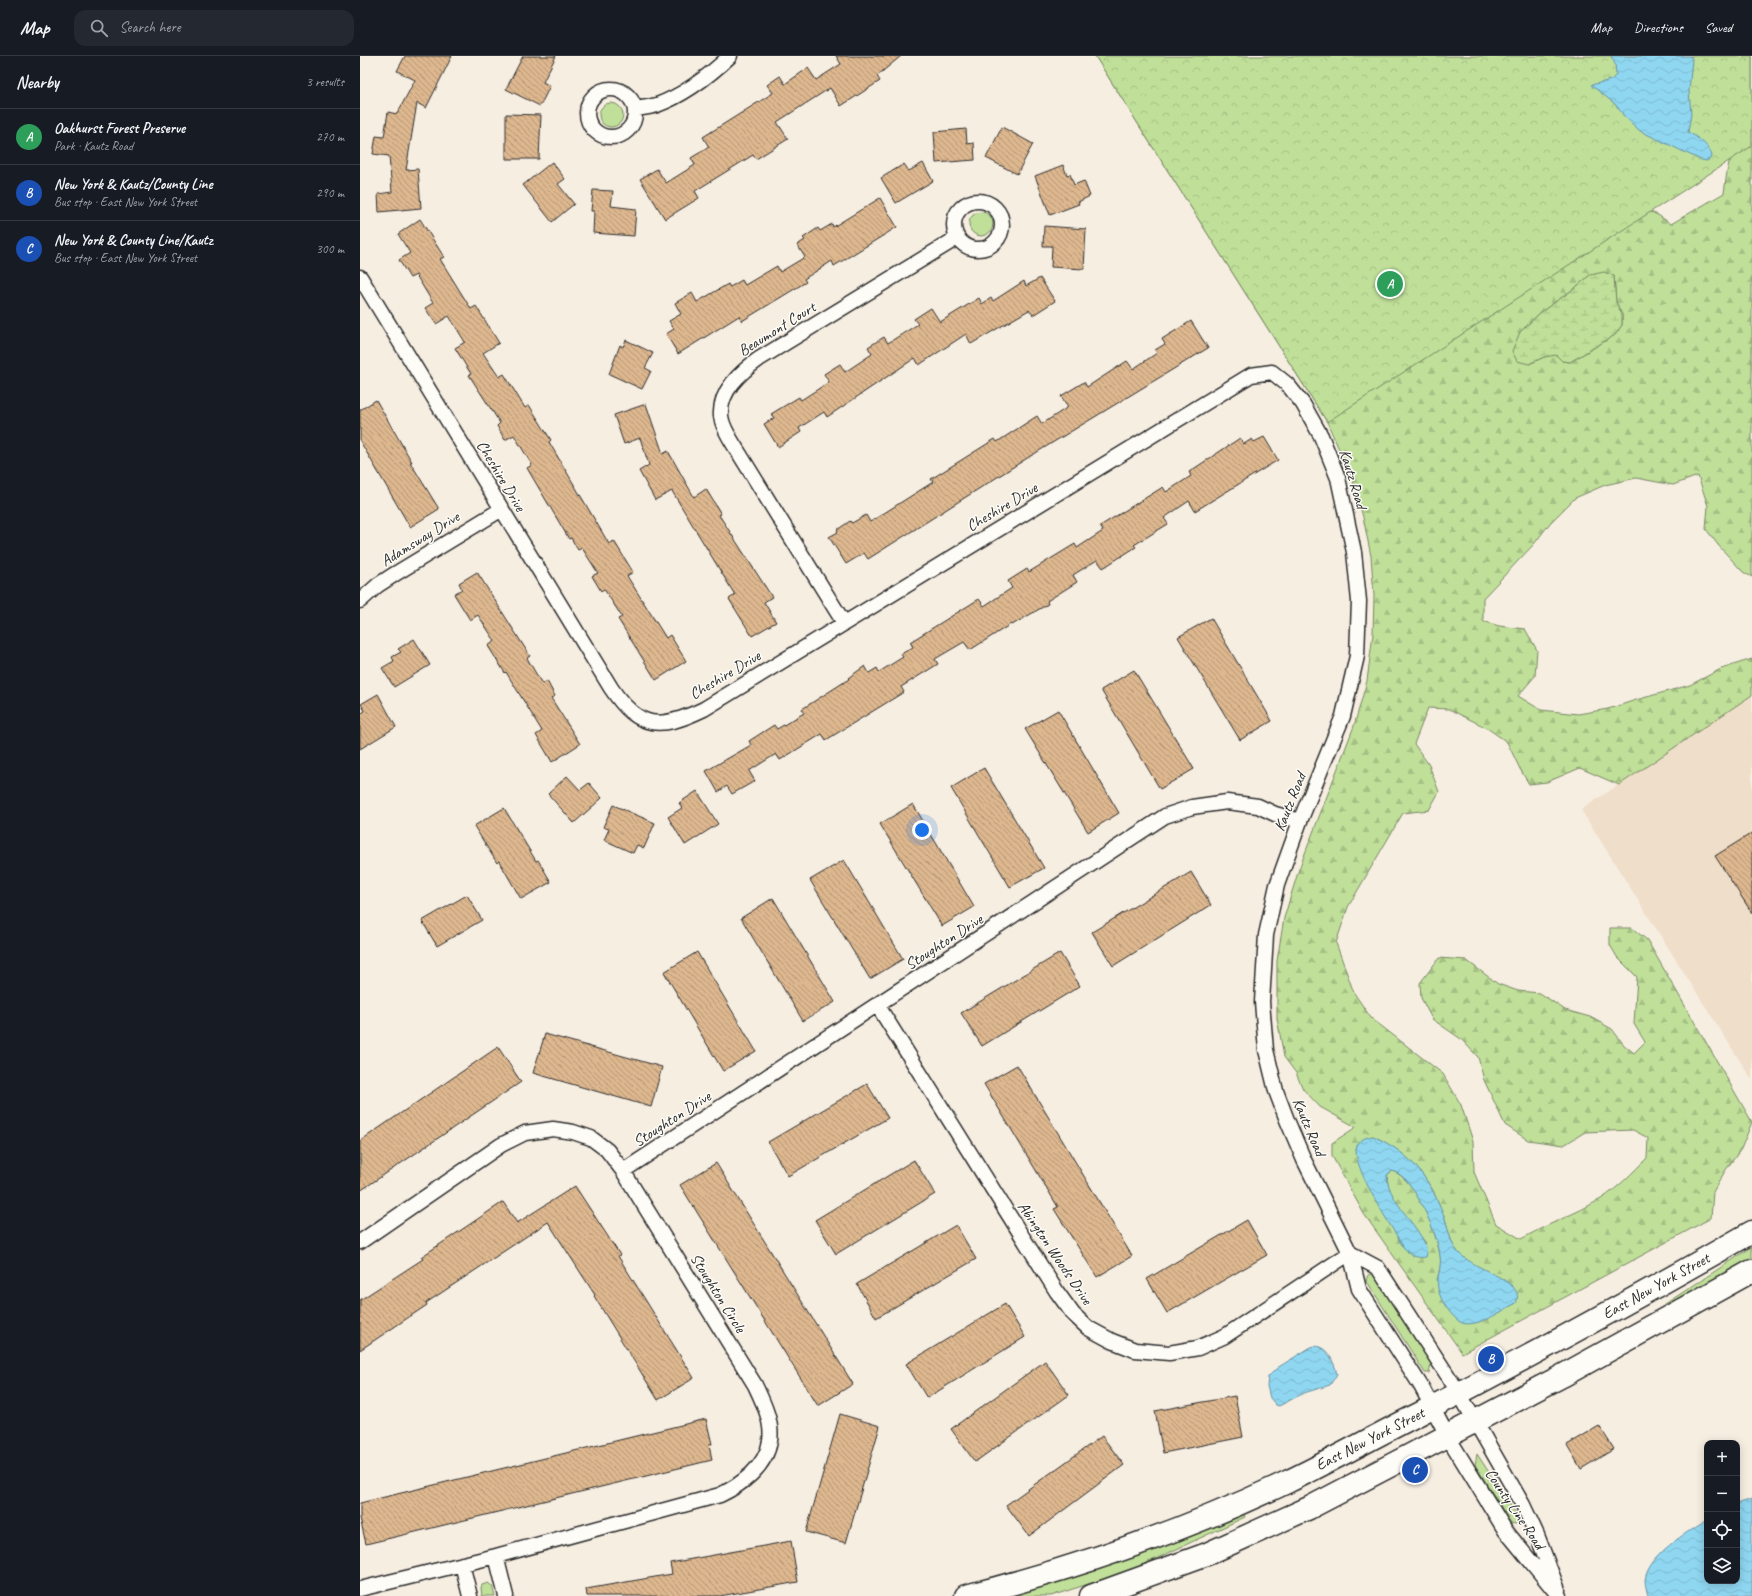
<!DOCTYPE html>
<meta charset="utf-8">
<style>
:root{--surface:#171b24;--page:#242831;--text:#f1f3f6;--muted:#9ea1a6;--line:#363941;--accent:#2563eb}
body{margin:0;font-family:Caveat,sans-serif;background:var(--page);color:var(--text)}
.controls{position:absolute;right:12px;bottom:12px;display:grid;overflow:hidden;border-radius:8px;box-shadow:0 2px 10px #0003}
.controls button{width:36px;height:36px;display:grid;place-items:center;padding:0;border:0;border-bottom:1px solid var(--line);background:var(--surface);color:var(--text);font:20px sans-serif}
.you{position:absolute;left:562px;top:774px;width:14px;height:14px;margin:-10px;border:3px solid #fff;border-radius:50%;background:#1a73e8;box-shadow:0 0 0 6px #1a73e833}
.badge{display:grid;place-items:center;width:26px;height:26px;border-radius:50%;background:var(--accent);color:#fff;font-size:13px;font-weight:700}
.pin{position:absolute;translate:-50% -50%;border:2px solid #fff;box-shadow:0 1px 4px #0006}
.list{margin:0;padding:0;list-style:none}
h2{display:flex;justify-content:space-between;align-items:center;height:52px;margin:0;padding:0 16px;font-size:17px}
h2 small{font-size:13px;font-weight:400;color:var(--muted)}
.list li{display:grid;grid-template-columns:26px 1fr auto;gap:12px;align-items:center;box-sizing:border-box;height:56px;padding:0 16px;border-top:1px solid var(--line)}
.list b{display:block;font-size:15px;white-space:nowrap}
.list p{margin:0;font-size:13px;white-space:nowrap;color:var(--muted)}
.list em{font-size:13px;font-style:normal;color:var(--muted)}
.icon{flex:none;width:22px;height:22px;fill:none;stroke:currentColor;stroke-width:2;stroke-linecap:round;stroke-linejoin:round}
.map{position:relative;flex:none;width:1392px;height:1540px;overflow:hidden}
header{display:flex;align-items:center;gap:24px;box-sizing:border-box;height:56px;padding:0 20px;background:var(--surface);border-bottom:1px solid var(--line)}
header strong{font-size:19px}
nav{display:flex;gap:22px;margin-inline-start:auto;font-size:14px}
.search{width:280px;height:36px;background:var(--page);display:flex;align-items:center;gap:10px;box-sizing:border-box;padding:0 14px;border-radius:12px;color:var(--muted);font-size:15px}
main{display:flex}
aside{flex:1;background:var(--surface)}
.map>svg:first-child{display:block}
.built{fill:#efdec9}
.grass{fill:#c0e099;stroke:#768662}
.forest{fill:url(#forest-firs);stroke:#768662;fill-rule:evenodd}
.wetland{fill:url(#wetland-marsh);stroke:#768662}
.park{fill:url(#park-crowns);stroke:#768662}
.water{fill:url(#water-waves);stroke:#6792a2}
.building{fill:url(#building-back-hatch);stroke:#2b2b2b}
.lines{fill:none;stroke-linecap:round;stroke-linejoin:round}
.street-casing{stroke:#2b2b2b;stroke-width:17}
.primary-casing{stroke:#2b2b2b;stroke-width:25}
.street{stroke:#fdfcf7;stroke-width:14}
.primary{stroke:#fdfcf7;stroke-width:22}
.labels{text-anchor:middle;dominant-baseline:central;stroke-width:3;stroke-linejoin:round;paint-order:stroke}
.street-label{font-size:16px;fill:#2b2b2b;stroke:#fdfcf7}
</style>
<header>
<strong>Map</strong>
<div class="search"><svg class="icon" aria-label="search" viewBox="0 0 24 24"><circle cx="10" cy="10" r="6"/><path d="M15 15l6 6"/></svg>Search here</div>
<nav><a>Map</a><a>Directions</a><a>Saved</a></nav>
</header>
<main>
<aside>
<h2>Nearby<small>3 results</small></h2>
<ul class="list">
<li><span class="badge" style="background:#2e9e5b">A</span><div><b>Oakhurst Forest Preserve</b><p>Park · Kautz Road</p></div><em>270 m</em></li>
<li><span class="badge" style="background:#1a4fb4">B</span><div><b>New York &amp; Kautz/County Line</b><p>Bus stop · East New York Street</p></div><em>290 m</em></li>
<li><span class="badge" style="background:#1a4fb4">C</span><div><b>New York &amp; County Line/Kautz</b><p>Bus stop · East New York Street</p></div><em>300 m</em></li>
</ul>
</aside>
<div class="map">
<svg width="1392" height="1540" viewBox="0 0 1392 1540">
<defs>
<pattern id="forest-firs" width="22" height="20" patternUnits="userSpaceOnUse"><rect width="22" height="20" fill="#c0e099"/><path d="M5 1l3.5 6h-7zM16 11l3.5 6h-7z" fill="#a5c084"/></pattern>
<pattern id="wetland-marsh" width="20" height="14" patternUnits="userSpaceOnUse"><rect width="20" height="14" fill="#c0e099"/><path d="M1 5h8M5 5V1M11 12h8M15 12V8" fill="none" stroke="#a5c084"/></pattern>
<pattern id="park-crowns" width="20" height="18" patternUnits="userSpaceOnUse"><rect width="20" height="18" fill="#c0e099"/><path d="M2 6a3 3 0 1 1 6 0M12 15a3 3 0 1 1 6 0" fill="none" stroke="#a5c084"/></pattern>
<pattern id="water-waves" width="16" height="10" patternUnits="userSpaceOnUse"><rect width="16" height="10" fill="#8fd7f1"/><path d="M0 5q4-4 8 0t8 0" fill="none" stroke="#7cb9cf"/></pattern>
<pattern id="building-back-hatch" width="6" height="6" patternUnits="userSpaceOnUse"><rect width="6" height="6" fill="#ddb78e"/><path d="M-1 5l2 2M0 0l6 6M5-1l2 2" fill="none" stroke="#b39574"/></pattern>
</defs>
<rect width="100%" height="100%" fill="#f7eee2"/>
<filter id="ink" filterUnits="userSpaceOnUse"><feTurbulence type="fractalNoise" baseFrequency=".025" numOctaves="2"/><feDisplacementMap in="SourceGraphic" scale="8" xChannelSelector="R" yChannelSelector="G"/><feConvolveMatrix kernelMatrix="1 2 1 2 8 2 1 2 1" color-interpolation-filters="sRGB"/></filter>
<g filter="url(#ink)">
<path class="built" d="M 1392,639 L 1392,1024 L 1221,754 Z"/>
<path class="grass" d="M239 59a12 12 0 1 1 24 0a12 12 0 1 1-24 0Z
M609 168a12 12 0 1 1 24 0a12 12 0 1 1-24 0Z
M 1392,1191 L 1392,1202 L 1307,1251 L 1305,1248 Z
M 1015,1217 L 1069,1300 L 1071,1309 L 1069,1317 L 1065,1317 L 1006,1224 L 1008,1219 Z
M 1117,1398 L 1158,1461 L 1158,1467 L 1155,1468 L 1151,1467 L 1115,1409 Z
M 883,1457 L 885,1461 L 772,1514 L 691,1540 L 645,1540 C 728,1519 804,1489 883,1457 Z
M 128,1527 L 132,1530 L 135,1540 L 122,1540 L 121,1532 L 122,1529 Z"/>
<path class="forest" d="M 735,0 L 1269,147 L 1298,159 L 1311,168 L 1364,137 L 1367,116 L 1392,0 L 1392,521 L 1383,516 L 1358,489 L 1346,473 L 1348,450 L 1338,420 L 1313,429 L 1276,422 L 1245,429 L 1215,442 L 1190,467 L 1174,488 L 1123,542 L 1123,565 L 1139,570 L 1165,573 L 1177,594 L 1175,620 L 1158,640 L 1181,654 L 1218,658 L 1248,653 L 1276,644 L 1330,629 L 1361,613 L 1392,603 L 1392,639 L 1259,729 L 1220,712 L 1187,726 L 1169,728 L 1160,713 L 1147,686 L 1127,672 L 1089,653 L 1068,652 L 1054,688 L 1069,709 L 1079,736 L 1069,754 L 1043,757 L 988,851 L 976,887 L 994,937 L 1011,962 L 1083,1018 L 1101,1049 L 1113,1085 L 1114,1116 L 1136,1168 L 1161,1183 C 1187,1168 1216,1158 1241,1143 C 1258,1132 1273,1116 1287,1102 L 1288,1082 L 1273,1074 L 1225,1076 L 1204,1089 L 1168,1084 L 1145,1069 L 1124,1024 L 1118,1001 L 1101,983 L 1072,963 L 1061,942 L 1060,927 L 1079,902 L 1106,904 L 1138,928 L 1158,935 L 1180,937 L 1205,954 L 1230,961 L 1252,973 L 1264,989 L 1274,997 L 1285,986 L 1274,968 L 1277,921 L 1257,901 L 1250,889 L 1250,872 L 1272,872 L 1287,884 L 1392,1066 L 1381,1093 L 1365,1115 L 1353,1136 L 1351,1162 L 1102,1297 L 1004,1158 L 972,1100 L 972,1087 L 996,1071 L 960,1051 L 943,1033 L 936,1017 L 924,1001 L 917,962 L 917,905 L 924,862 L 939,813 L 994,670 L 1007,625 L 1013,578 L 1014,540 L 1011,500 L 1003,461 L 993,425 L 967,366 ZM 1230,219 L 1254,220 L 1256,246 L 1262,259 L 1262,269 L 1255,279 L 1210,306 L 1202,305 L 1196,298 L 1184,301 L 1169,308 L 1160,276 L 1181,256 L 1215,232 ZM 1013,1080 C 1051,1098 1069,1121 1084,1160 C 1088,1170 1089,1183 1095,1192 C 1104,1208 1135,1220 1151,1229 L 1156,1247 L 1124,1264 L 1077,1224 C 1079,1216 1082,1207 1080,1199 C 1076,1176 1056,1122 1032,1115 L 1027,1119 C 1026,1141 1052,1170 1066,1187 L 1044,1192 L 1004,1121 L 996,1093 Z"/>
<path class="wetland" d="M 1244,216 L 1254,220 L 1256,246 L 1262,259 L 1262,269 L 1255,279 L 1210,306 L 1202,305 L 1196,299 L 1184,301 L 1169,308 L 1157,305 L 1152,295 L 1160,276 L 1181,256 L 1215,232 L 1230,219 Z"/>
<path class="park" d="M 735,0 L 1392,0 L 1392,90 L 967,366 Z"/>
<path class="water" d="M 1251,0 L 1330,0 L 1332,3 L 1329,35 L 1331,58 L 1328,76 C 1337,81 1352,91 1352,101 L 1347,105 L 1341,104 L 1280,75 L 1265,61 L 1255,48 L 1231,29 L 1251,24 L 1256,19 L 1255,8 Z
M 1013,1080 C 1052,1098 1070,1122 1085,1163 C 1089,1174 1090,1187 1098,1196 C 1111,1211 1149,1221 1156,1235 C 1158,1239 1158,1243 1156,1247 C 1143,1254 1115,1274 1100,1266 C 1096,1263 1092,1259 1089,1255 C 1084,1249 1080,1241 1078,1233 C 1076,1222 1082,1211 1080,1200 C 1078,1181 1066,1156 1057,1140 C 1050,1129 1045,1119 1032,1115 L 1027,1119 C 1026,1147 1074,1182 1066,1201 C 1056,1203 1051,1199 1044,1192 C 1031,1169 997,1120 996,1095 C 996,1085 1005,1081 1013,1080 Z
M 955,1290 C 968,1291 974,1306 977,1318 L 970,1329 L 944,1337 L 919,1350 L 916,1349 L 910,1342 L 907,1330 L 908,1321 L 917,1312 L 951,1291 Z
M 1392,1443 L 1392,1540 L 1288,1540 C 1287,1535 1285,1529 1285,1524 C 1288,1499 1327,1476 1347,1464 L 1347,1525 L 1377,1525 L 1377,1448 Z"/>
<path class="building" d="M 45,0 L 92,0 L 66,52 L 57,47 L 46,114 L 58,113 L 61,152 L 19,156 L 18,138 L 32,136 L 29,100 L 13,98 L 16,80 L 24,81 L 28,56 L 37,58 L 55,24 L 37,15 Z
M 163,0 L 196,0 L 183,26 L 190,30 L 180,50 L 146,33 Z
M 476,0 L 541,0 L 517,20 L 520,25 L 481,50 L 470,32 L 417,66 L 428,83 L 396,103 L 393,99 L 335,135 L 339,142 L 305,163 L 280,123 L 297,113 L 306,127 L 335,109 L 331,102 L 349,91 L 343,81 L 413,37 L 407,29 L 420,20 L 425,28 L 448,12 L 456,24 L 481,8 Z
M 146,58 L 181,59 L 179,103 L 146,103 Z
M 642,71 L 673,88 L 657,118 L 626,102 Z
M 606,73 L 607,88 L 614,87 L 615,104 L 576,107 L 574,76 Z
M 192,106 L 205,123 L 198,128 L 214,148 L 192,166 L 163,129 Z
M 563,107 L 573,125 L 536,147 L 521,122 L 544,108 L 549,115 Z
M 703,109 L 707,119 L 710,118 L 714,129 L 724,125 L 730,140 L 718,146 L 719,148 L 690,159 L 675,120 Z
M 233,134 L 253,135 L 251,150 L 276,153 L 274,180 L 233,177 L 234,155 L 231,155 Z
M 520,142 L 537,171 L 474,210 L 472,205 L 444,223 L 446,226 L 382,265 L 379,260 L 318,298 L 306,278 L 314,273 L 309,265 L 321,258 L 315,247 L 332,237 L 337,246 L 368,228 L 370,231 L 382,224 L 385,229 L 417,210 L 420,216 L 445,201 L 437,189 L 445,184 L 443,182 L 458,172 L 460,175 L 472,168 L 473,171 Z
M 60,163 L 84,201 L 80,203 L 111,253 L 116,250 L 139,287 L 123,297 L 139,321 L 144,318 L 165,352 L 169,349 L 191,384 L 189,386 L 249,488 L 254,485 L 273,516 L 267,520 L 306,582 L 310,579 L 326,605 L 296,624 L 258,563 L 262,561 L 244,533 L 241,535 L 232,520 L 238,517 L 222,492 L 218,494 L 211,482 L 209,483 L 167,412 L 172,409 L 154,379 L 145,384 L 137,370 L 140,367 L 109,319 L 111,318 L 95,292 L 105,286 L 89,260 L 76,268 L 65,252 L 73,247 L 56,219 L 50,222 L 39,204 L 50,197 L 38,178 Z
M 684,170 L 726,173 L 724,213 L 691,211 L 692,190 L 683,190 Z
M 680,222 L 695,245 L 673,259 L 669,254 L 611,288 L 606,278 L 559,309 L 555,302 L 467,361 L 464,356 L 439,372 L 441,376 L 418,391 L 404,368 L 414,362 L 411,358 L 439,341 L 441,344 L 469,326 L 464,318 L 480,308 L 485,316 L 512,298 L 508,291 L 524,281 L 528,287 L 558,268 L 554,263 L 571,252 L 580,266 L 619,242 L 622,248 L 631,242 L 633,245 L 664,225 L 666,230 Z
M 831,265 L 848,292 L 669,401 L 508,503 L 504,497 L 486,508 L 469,481 L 478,476 L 477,474 L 490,465 L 492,467 L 506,459 L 510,466 L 573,426 L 571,423 L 635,383 L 637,386 L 677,360 L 682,368 L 708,351 L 701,340 L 724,326 L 727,331 L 767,305 L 773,313 L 797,297 L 795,294 L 805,288 L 802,283 Z
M 266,284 L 293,297 L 285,312 L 291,315 L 282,333 L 249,318 L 260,289 L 263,291 Z
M 16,344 L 52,406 L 50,406 L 79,453 L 50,471 L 0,385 L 0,354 Z
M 286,348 L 303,398 L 308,395 L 334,441 L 346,433 L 361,458 L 359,459 L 412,541 L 404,546 L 416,566 L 392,580 L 369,543 L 375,539 L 312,435 L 295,444 L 279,415 L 289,409 L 280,382 L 264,388 L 254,359 Z
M 904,381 L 918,404 L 835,455 L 829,445 L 804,462 L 808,468 L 774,489 L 776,491 L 743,512 L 737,504 L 713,519 L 717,526 L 687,545 L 688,548 L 652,569 L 651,568 L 610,594 L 604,586 L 575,603 L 578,608 L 541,631 L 544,636 L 466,684 L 462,678 L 420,704 L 416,698 L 389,715 L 395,725 L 372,738 L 367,730 L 358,736 L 346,715 L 391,689 L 389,685 L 414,669 L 417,673 L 444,657 L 442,653 L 489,623 L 488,622 L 505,610 L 509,617 L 517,612 L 519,616 L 543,601 L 541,598 L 553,591 L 550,586 L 619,543 L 624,550 L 652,532 L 648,525 L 667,513 L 669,516 L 715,488 L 717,492 L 743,475 L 740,470 L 803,431 L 806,436 L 831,420 L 829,416 L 880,382 L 884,388 L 892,383 L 894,386 Z
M 117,516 L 170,600 L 167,602 L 182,628 L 187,625 L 195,640 L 191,642 L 220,688 L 192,706 L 176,679 L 182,675 L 146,616 L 145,617 L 128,590 L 135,585 L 118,559 L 110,564 L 94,538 L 102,533 L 99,527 Z
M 851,562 L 912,665 L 880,684 L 818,581 Z
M 54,583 L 70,609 L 34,631 L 22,612 L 34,605 L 32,601 L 41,596 L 38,593 Z
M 774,614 L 834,713 L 800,733 L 741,634 Z
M 18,638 L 36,671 L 0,693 L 0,658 L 5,655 L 1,648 Z
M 698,654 L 759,757 L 728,776 L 665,673 Z
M 624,712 L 684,812 L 650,831 L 591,732 Z
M 207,720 L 220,734 L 229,727 L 242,742 L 214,767 L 188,738 Z
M 337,735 L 358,768 L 325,789 L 308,761 L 322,752 L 319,747 Z
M 553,748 L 614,851 L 582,870 L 520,768 Z
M 253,749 L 295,767 L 284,792 L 277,789 L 273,797 L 244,784 L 249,773 L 243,771 Z
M 144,752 L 176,805 L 178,804 L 191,826 L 161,843 L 139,805 L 137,807 L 114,770 Z
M 1392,777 L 1392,857 L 1355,800 Z
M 484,804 L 543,903 L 510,923 L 450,824 Z
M 831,816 L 851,849 L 753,910 L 732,876 Z
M 107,839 L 122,864 L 77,890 L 62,865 Z
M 413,842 L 475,946 L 443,965 L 381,862 Z
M 337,896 L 396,995 L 363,1015 L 304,916 Z
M 700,897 L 720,930 L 622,990 L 601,957 Z
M 185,978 L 302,1011 L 291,1051 L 173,1017 Z
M 138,991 L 161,1026 L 0,1135 L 0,1085 Z
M 657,1009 L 772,1200 L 737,1221 L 694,1153 L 698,1151 L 624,1028 Z
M 507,1028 L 528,1062 L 428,1120 L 408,1086 Z
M 554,1104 L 575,1138 L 476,1198 L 455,1164 Z
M 356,1107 L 493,1328 L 458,1350 L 320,1129 Z
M 215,1130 L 260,1199 L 258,1200 L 334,1322 L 298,1344 L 234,1240 L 235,1239 L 188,1166 L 66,1247 L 67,1249 L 0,1294 L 0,1244 L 63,1203 L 61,1201 L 143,1146 L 157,1167 Z
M 887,1164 L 907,1199 L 807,1257 L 787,1223 Z
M 596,1169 L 616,1203 L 516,1262 L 497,1228 Z
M 645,1248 L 665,1281 L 567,1342 L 546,1308 Z
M 685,1305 L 709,1339 L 615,1406 L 591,1373 Z
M 875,1340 L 883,1381 L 803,1397 L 795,1355 Z
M 480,1358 L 520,1370 L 486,1487 L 446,1476 Z
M 346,1363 L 352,1388 L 349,1388 L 352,1404 L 6,1488 L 0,1462 L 0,1447 Z
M 1239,1370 L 1254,1393 L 1221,1413 L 1207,1389 Z
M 742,1380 L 764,1409 L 669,1480 L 646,1449 Z
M 431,1485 L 438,1526 L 360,1540 L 227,1540 L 226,1533 L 312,1518 L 310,1507 Z"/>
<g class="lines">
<defs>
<path id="street" d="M227 57a24 24 0 1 1 48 0a24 24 0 1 1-48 0Z
M 275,53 C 282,52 290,51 297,49 C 324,39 349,20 370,0
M594 169a24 24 0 1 1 48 0a24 24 0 1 1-48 0Z
M 0,221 L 251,632 C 279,674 300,674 344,653 L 891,319 L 912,316 L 928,329 L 943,348 L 961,380 L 978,422 L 994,496 L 999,545 L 997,600 L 983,660 L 940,765 L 917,829 L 906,879 L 902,946 L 906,994 L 916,1035 L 927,1064 L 944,1104 L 990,1197 L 999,1233 L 1061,1330 L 1088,1381 L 1145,1474 L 1199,1540
M 0,545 L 18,529 L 35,518 L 142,453
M 484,567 L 374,389 C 369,381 362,370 361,360 C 359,335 381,316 399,303 L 597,182
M 518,950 L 697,1236 L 713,1258 L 728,1272 L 752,1285 L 775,1294 L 809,1297 L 838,1292 L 865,1280 L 990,1197
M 263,1115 L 805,760 L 832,751 L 867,746 L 898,750 L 915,758 L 940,765
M 0,1186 L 141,1089 L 165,1077 L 193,1073 L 213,1076 L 231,1082 L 247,1094 L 263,1115 L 395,1329 C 403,1346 413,1366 410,1385 C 406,1411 381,1429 360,1439 L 136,1500 L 0,1533
M 990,1197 L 1018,1212 L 1099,1337 L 1163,1449 L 1177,1479 L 1198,1534
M 136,1500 L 146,1540
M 102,1508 L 110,1540"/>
<path id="primary" d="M 606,1540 C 716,1512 824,1475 927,1426 C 971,1405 1015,1380 1059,1358 C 1171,1300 1282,1239 1392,1176
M 731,1540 L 847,1498 L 949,1452 L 1202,1320 L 1392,1215"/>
</defs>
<use href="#street" class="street-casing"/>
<use href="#primary" class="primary-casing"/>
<use href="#street" class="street"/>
<use href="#primary" class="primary"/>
</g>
</g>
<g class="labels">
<g class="street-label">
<text transform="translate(417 273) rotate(-32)">Beaumont Court</text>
<text transform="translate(141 420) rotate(59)">Cheshire Drive</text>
<text transform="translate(993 423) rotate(73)">Kautz Road</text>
<text transform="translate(642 451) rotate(-31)">Cheshire Drive</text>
<text transform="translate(60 483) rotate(-32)">Adamsway Drive</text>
<text transform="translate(365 619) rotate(-31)">Cheshire Drive</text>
<text transform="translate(930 746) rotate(-68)">Kautz Road</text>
<text transform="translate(584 886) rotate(-33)">Stoughton Drive</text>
<text transform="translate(312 1063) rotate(-33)">Stoughton Drive</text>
<text transform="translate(949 1071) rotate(67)">Kautz Road</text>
<text transform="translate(695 1197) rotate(56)">Abington Woods Drive</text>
<text transform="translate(1296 1230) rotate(-29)">East New York Street</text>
<text transform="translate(358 1237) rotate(58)">Stoughton Circle</text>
<text transform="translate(1010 1383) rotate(-27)">East New York Street</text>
<text transform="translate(1155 1453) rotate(56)">County Line Road</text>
</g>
</g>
</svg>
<div class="controls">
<button>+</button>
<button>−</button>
<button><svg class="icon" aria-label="locate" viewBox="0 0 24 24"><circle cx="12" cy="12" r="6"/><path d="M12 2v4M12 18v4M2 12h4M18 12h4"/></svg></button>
<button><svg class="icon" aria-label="layers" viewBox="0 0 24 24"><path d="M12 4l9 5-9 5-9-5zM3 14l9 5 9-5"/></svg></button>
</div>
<div class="you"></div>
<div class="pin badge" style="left:1030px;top:228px;background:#2e9e5b">A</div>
<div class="pin badge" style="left:1131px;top:1303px;background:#1a4fb4">B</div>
<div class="pin badge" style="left:1055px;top:1414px;background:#1a4fb4">C</div>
</div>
</main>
